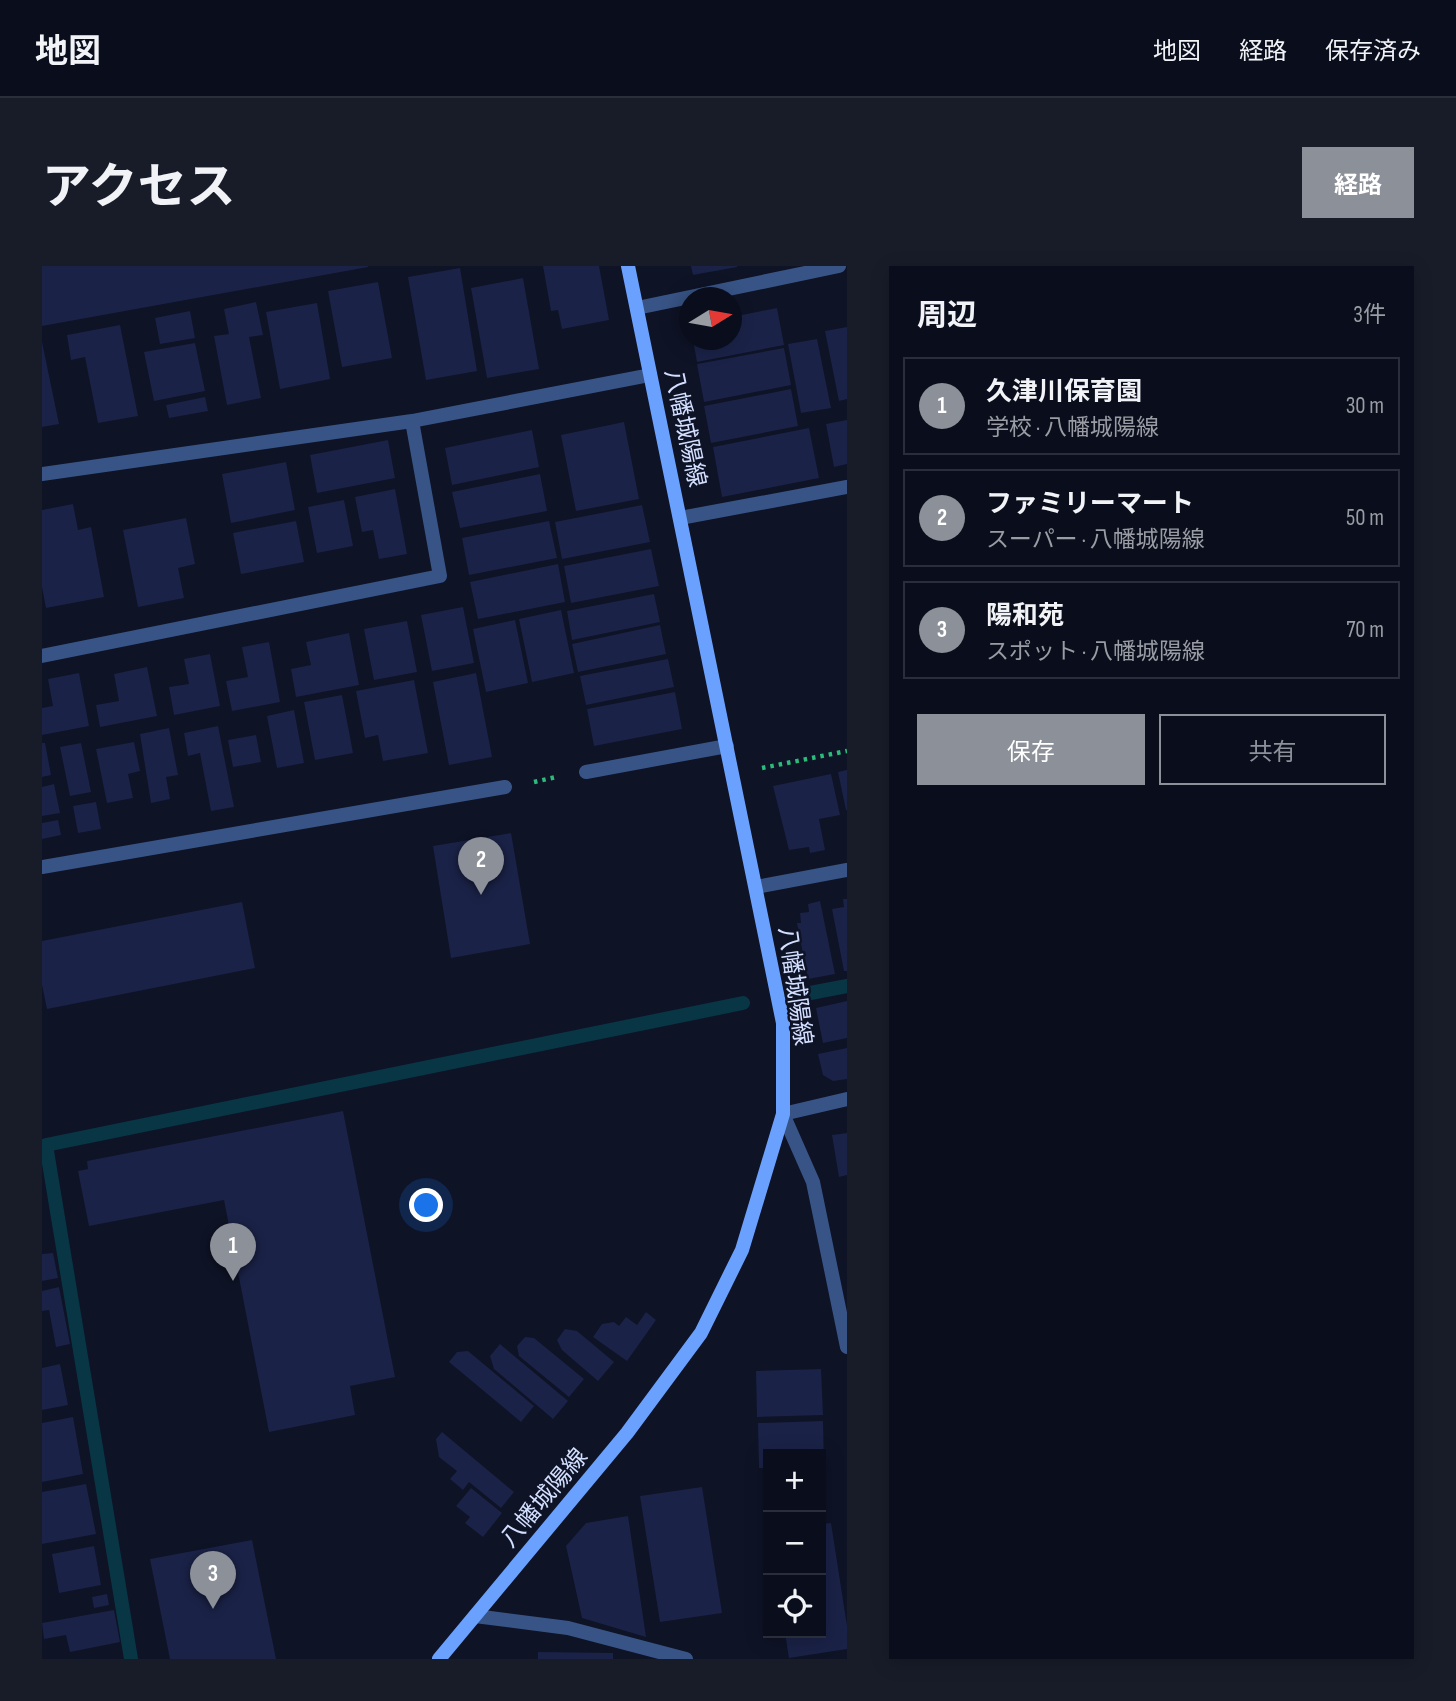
<!DOCTYPE html>
<html lang="ja">
<meta charset="utf-8">
<style>
:root{--surface:#0a0e1c;--page:#181c29;--text:#f1f3f6;--muted:#999ca3;--line:#2a2e3b;--accent:#8c9099}
body{margin:0;font-family:"Sofia Sans Condensed","Noto Sans JP",sans-serif;background:var(--page);color:var(--text)}
.controls{position:absolute;right:21px;bottom:21px;display:grid;overflow:hidden;border-radius:0px;box-shadow:0 4px 18px #0003}
.controls button{width:63px;height:63px;display:grid;place-items:center;padding:0;border:0;border-bottom:2px solid var(--line);background:var(--surface);color:var(--text);font:35px sans-serif}
.compass{position:absolute;left:637px;top:21px;width:63px;height:63px;border-radius:50%;background:var(--surface);box-shadow:0 4px 18px #0003;rotate:79deg}
.you{position:absolute;left:385px;top:940px;width:24px;height:24px;margin:-18px;border:5px solid #fff;border-radius:50%;background:#1a73e8;box-shadow:0 0 0 10px #1a73e833}
.badge{display:grid;place-items:center;width:46px;height:46px;border-radius:50%;background:var(--accent);color:#fff;font-size:23px;font-weight:700}
.pin{position:absolute;translate:-50% -58px;filter:drop-shadow(0 2px 4px #0008)}
.pin::after{content:'';position:absolute;top:37px;width:24px;height:21px;background:inherit;clip-path:polygon(0 0,100% 0,50% 100%)}
.list{margin:0;padding:0;list-style:none}
h2{display:flex;justify-content:space-between;align-items:center;height:91px;margin:0;padding:0 28px;font-size:30px}
h2 small{font-size:23px;font-weight:400;color:var(--muted)}
.list li{display:grid;grid-template-columns:46px 1fr auto;gap:21px;align-items:center;box-sizing:border-box;height:98px;margin:0 14px 14px;padding:0 14px;border:2px solid var(--line);border-radius:0px}
.list b{display:block;font-size:26px;white-space:nowrap}
.list p{margin:0;font-size:23px;white-space:nowrap;color:var(--muted)}
.list em{font-size:23px;font-style:normal;color:var(--muted)}
.actions{display:flex;gap:14px;padding:21px 28px}
.actions a{flex:1;padding:16px 0;border:2px solid var(--accent);border-radius:0px;text-align:center;font-size:24px;color:var(--accent)}
.actions .main{background:var(--accent);color:#fff}
.icon{flex:none;width:38px;height:38px;fill:none;stroke:currentColor;stroke-width:2;stroke-linecap:round;stroke-linejoin:round}
.map{position:relative;flex:none;width:805px;height:1393px;overflow:hidden;border-radius:0px}
header{display:flex;align-items:center;gap:42px;box-sizing:border-box;height:98px;padding:0 35px;background:var(--surface);border-bottom:2px solid var(--line)}
header strong{font-size:33px}
nav{display:flex;gap:38px;margin-inline-start:auto;font-size:24px}
.intro{display:flex;align-items:center;justify-content:space-between;box-sizing:border-box;height:168px;padding:0 42px}
h1{margin:0;font-size:49px}
.button{padding:18px 32px;border-radius:0px;background:var(--accent);color:#fff;font-size:24px;font-weight:700}
main{display:flex;gap:42px;padding:0 42px}
aside{flex:1;background:var(--surface);border-radius:0px;box-shadow:0 4px 18px #0003}
.map>svg:first-child{display:block}
.lines{fill:none;stroke-linecap:round;stroke-linejoin:round}
.stream{stroke:#083645;stroke-width:14}
.building{fill:#1a2247}
.path{stroke:#2cbb7a;stroke-width:4.5;stroke-dasharray:3.5 5;stroke-linecap:butt}
.minor{stroke:#385486;stroke-width:14}
.secondary{stroke:#6aa1ff;stroke-width:14}
.labels{text-anchor:middle;dominant-baseline:central;stroke-width:5;stroke-linejoin:round;paint-order:stroke}
.street-label{font-size:24px;fill:#d3dfff;stroke:#0e1326}
</style>
<header>
<strong>地図</strong>
<nav><a>地図</a><a>経路</a><a>保存済み</a></nav>
</header>
<div class="intro"><h1>アクセス</h1><a class="button">経路</a></div>
<main>
<div class="map">
<svg width="805" height="1393" viewBox="0 0 805 1393">
<rect width="100%" height="100%" fill="#0e1326"/>
<g class="lines">
<path class="stream" d="M 763,728 L 805,720
M 89,1393 L 4,879 L 701,737"/>
</g>
<path class="building" d="M 0,0 L 326,0 L 326,1 L 0,60 Z
M 501,0 L 557,0 L 567,54 L 520,63 L 516,44 L 509,45 Z
M 649,0 L 695,0 L 695,1 L 651,9 Z
M 418,2 L 435,105 L 384,114 L 366,11 Z
M 481,12 L 497,103 L 445,112 L 429,22 Z
M 336,16 L 350,92 L 300,101 L 286,25 Z
M 214,36 L 221,69 L 207,71 L 219,132 L 185,139 L 172,70 L 187,68 L 182,43 Z
M 275,37 L 288,113 L 238,123 L 224,46 Z
M 735,42 L 742,79 L 655,96 L 651,74 L 690,74 L 690,51 Z
M 148,45 L 153,72 L 118,78 L 113,52 Z
M 78,59 L 96,150 L 56,157 L 43,91 L 29,94 L 25,69 Z
M 805,61 L 805,133 L 797,135 L 783,65 Z
M 775,73 L 789,142 L 759,147 L 746,78 Z
M 0,76 L 17,158 L 0,161 Z
M 153,77 L 163,125 L 112,135 L 102,86 Z
M 742,82 L 749,119 L 662,136 L 655,98 Z
M 749,123 L 756,160 L 669,177 L 662,140 Z
M 163,131 L 166,145 L 127,152 L 124,139 Z
M 805,154 L 805,198 L 792,201 L 784,158 Z
M 582,156 L 597,233 L 534,245 L 519,169 Z
M 767,162 L 777,212 L 680,231 L 671,181 Z
M 490,164 L 497,201 L 410,219 L 403,182 Z
M 346,174 L 353,212 L 275,227 L 268,189 Z
M 244,196 L 253,244 L 189,257 L 180,208 Z
M 498,208 L 505,245 L 418,262 L 410,226 Z
M 353,223 L 365,288 L 337,293 L 331,264 L 320,266 L 313,231 Z
M 302,234 L 311,280 L 275,287 L 266,241 Z
M 31,238 L 36,264 L 49,261 L 62,331 L 4,342 L 0,321 L 0,244 Z
M 600,239 L 608,276 L 520,293 L 513,256 Z
M 144,252 L 153,298 L 136,302 L 142,332 L 96,341 L 81,264 Z
M 254,255 L 262,296 L 199,308 L 191,267 Z
M 507,255 L 515,292 L 427,309 L 420,272 Z
M 609,283 L 617,320 L 529,337 L 522,300 Z
M 516,298 L 523,336 L 436,353 L 428,316 Z
M 612,328 L 618,356 L 530,374 L 525,345 Z
M 421,341 L 432,397 L 390,405 L 379,349 Z
M 519,344 L 532,407 L 490,416 L 477,353 Z
M 473,354 L 486,417 L 444,426 L 431,363 Z
M 365,355 L 375,406 L 332,414 L 322,363 Z
M 618,359 L 624,388 L 536,406 L 530,378 Z
M 307,367 L 317,419 L 254,431 L 249,403 L 269,399 L 264,376 Z
M 227,376 L 238,436 L 190,445 L 184,415 L 206,411 L 200,381 Z
M 168,388 L 178,440 L 132,449 L 127,421 L 147,418 L 142,393 Z
M 626,393 L 632,421 L 544,439 L 538,410 Z
M 105,401 L 115,450 L 58,461 L 54,439 L 77,435 L 72,408 Z
M 37,407 L 47,460 L 0,469 L 0,442 L 11,440 L 6,413 Z
M 434,407 L 450,491 L 407,499 L 391,416 Z
M 372,414 L 386,487 L 341,495 L 336,469 L 323,472 L 314,425 Z
M 633,426 L 640,463 L 552,480 L 545,443 Z
M 300,429 L 311,487 L 273,494 L 262,436 Z
M 252,444 L 262,497 L 235,502 L 225,450 Z
M 176,460 L 192,541 L 169,545 L 158,487 L 146,490 L 142,467 Z
M 127,462 L 136,509 L 124,511 L 128,533 L 109,537 L 98,468 Z
M 214,469 L 219,496 L 191,501 L 186,474 Z
M 92,476 L 98,505 L 86,508 L 91,532 L 65,537 L 54,483 Z
M 0,477 L 3,477 L 9,509 L 0,511 Z
M 39,477 L 49,526 L 28,530 L 18,481 Z
M 805,504 L 805,544 L 804,544 L 796,506 Z
M 789,508 L 798,549 L 777,553 L 783,584 L 768,587 L 767,581 L 747,584 L 731,520 Z
M 12,518 L 18,547 L 0,550 L 0,521 Z
M 54,536 L 59,563 L 36,567 L 31,540 Z
M 16,554 L 19,569 L 0,573 L 0,557 Z
M 469,567 L 488,678 L 409,692 L 391,580 Z
M 801,633 L 805,633 L 805,705 L 802,705 L 790,643 L 802,641 Z
M 778,635 L 793,708 L 766,713 L 755,657 L 759,657 L 758,647 L 767,646 L 766,638 Z
M 200,636 L 213,702 L 5,743 L 0,719 L 0,675 Z
M 805,735 L 805,772 L 781,777 L 774,742 Z
M 805,782 L 805,813 L 791,815 L 781,809 L 776,788 Z
M 301,845 L 353,1111 L 308,1120 L 313,1149 L 227,1166 L 182,934 L 47,960 L 36,905 L 46,903 L 45,895 Z
M 805,867 L 805,909 L 797,911 L 790,869 Z
M 11,987 L 16,1012 L 0,1015 L 0,988 Z
M 17,1021 L 28,1078 L 14,1081 L 7,1044 L 0,1045 L 0,1025 Z
M 604,1046 L 614,1054 L 585,1095 L 551,1071 L 560,1058 L 572,1056 L 577,1060 L 584,1051 L 595,1059 Z
M 523,1063 L 535,1065 L 572,1096 L 556,1115 L 520,1084 L 515,1074 Z
M 483,1071 L 492,1072 L 542,1113 L 527,1131 L 477,1090 L 475,1080 Z
M 458,1078 L 526,1135 L 511,1153 L 452,1103 L 448,1090 Z
M 426,1085 L 492,1140 L 479,1156 L 407,1096 L 415,1086 Z
M 18,1098 L 26,1139 L 0,1144 L 0,1102 Z
M 779,1103 L 781,1149 L 715,1151 L 714,1105 Z
M 31,1151 L 41,1208 L 0,1216 L 0,1157 Z
M 781,1155 L 782,1200 L 779,1200 L 779,1188 L 726,1188 L 726,1202 L 717,1202 L 716,1157 Z
M 400,1166 L 472,1226 L 459,1242 L 427,1216 L 421,1224 L 408,1213 L 415,1205 L 397,1191 L 394,1173 Z
M 44,1218 L 54,1268 L 0,1278 L 0,1226 Z
M 660,1221 L 680,1347 L 618,1356 L 598,1230 Z
M 429,1222 L 460,1247 L 441,1271 L 423,1257 L 428,1251 L 414,1240 Z
M 586,1250 L 604,1371 L 540,1352 L 524,1280 L 544,1257 Z
M 789,1257 L 805,1360 L 805,1383 L 747,1392 L 743,1367 L 779,1367 L 779,1258 Z
M 210,1274 L 234,1393 L 128,1393 L 108,1293 Z
M 52,1280 L 59,1319 L 17,1327 L 10,1288 Z
M 65,1328 L 67,1339 L 52,1342 L 50,1331 Z
M 72,1344 L 78,1376 L 28,1386 L 24,1369 L 2,1373 L 0,1357 Z
M 496,1386 L 571,1387 L 571,1393 L 496,1393 Z"/>
<g class="lines">
<path class="path" d="M 720,502 L 805,485
M 492,516 L 514,511"/>
<path class="minor" d="M 595,42 L 797,0
M 0,208 L 370,155 L 608,109
M 638,252 L 805,221
M 0,390 L 398,310 L 370,155
M 544,506 L 685,480
M 0,601 L 463,521
M 714,621 L 805,604
M 805,833 L 741,848 L 771,916 L 805,1081
M 433,1350 L 526,1362 L 644,1393"/>
<path class="secondary" d="M 397,1393 L 585,1167 L 659,1067 L 700,984 L 741,848 L 741,757 L 586,0"/>
</g>
<g class="labels">
<g class="street-label">
<text transform="translate(643 162) rotate(78)">八幡城陽線</text>
<text transform="translate(753 720) rotate(82)">八幡城陽線</text>
<text transform="translate(502 1232) rotate(-50)">八幡城陽線</text>
</g>
</g>
</svg>
<div class="controls">
<button>+</button>
<button>−</button>
<button><svg class="icon" aria-label="locate" viewBox="0 0 24 24"><circle cx="12" cy="12" r="6"/><path d="M12 2v4M12 18v4M2 12h4M18 12h4"/></svg></button>
</div>
<svg class="compass" viewBox="-18 -18 36 36"><path d="M0-13l5 13h-10z" fill="#e53935"/><path d="M0 13l5-13h-10z" fill="#999ca3"/></svg>
<div class="you"></div>
<div class="pin badge" style="left:191px;top:1015px">1</div>
<div class="pin badge" style="left:439px;top:629px">2</div>
<div class="pin badge" style="left:171px;top:1343px">3</div>
</div>
<aside>
<h2>周辺<small>3件</small></h2>
<ul class="list">
<li><span class="badge">1</span><div><b>久津川保育園</b><p>学校 · 八幡城陽線</p></div><em>30 m</em></li>
<li><span class="badge">2</span><div><b>ファミリーマート</b><p>スーパー · 八幡城陽線</p></div><em>50 m</em></li>
<li><span class="badge">3</span><div><b>陽和苑</b><p>スポット · 八幡城陽線</p></div><em>70 m</em></li>
</ul>
<div class="actions"><a class="main">保存</a><a>共有</a></div>
</aside>
</main>
